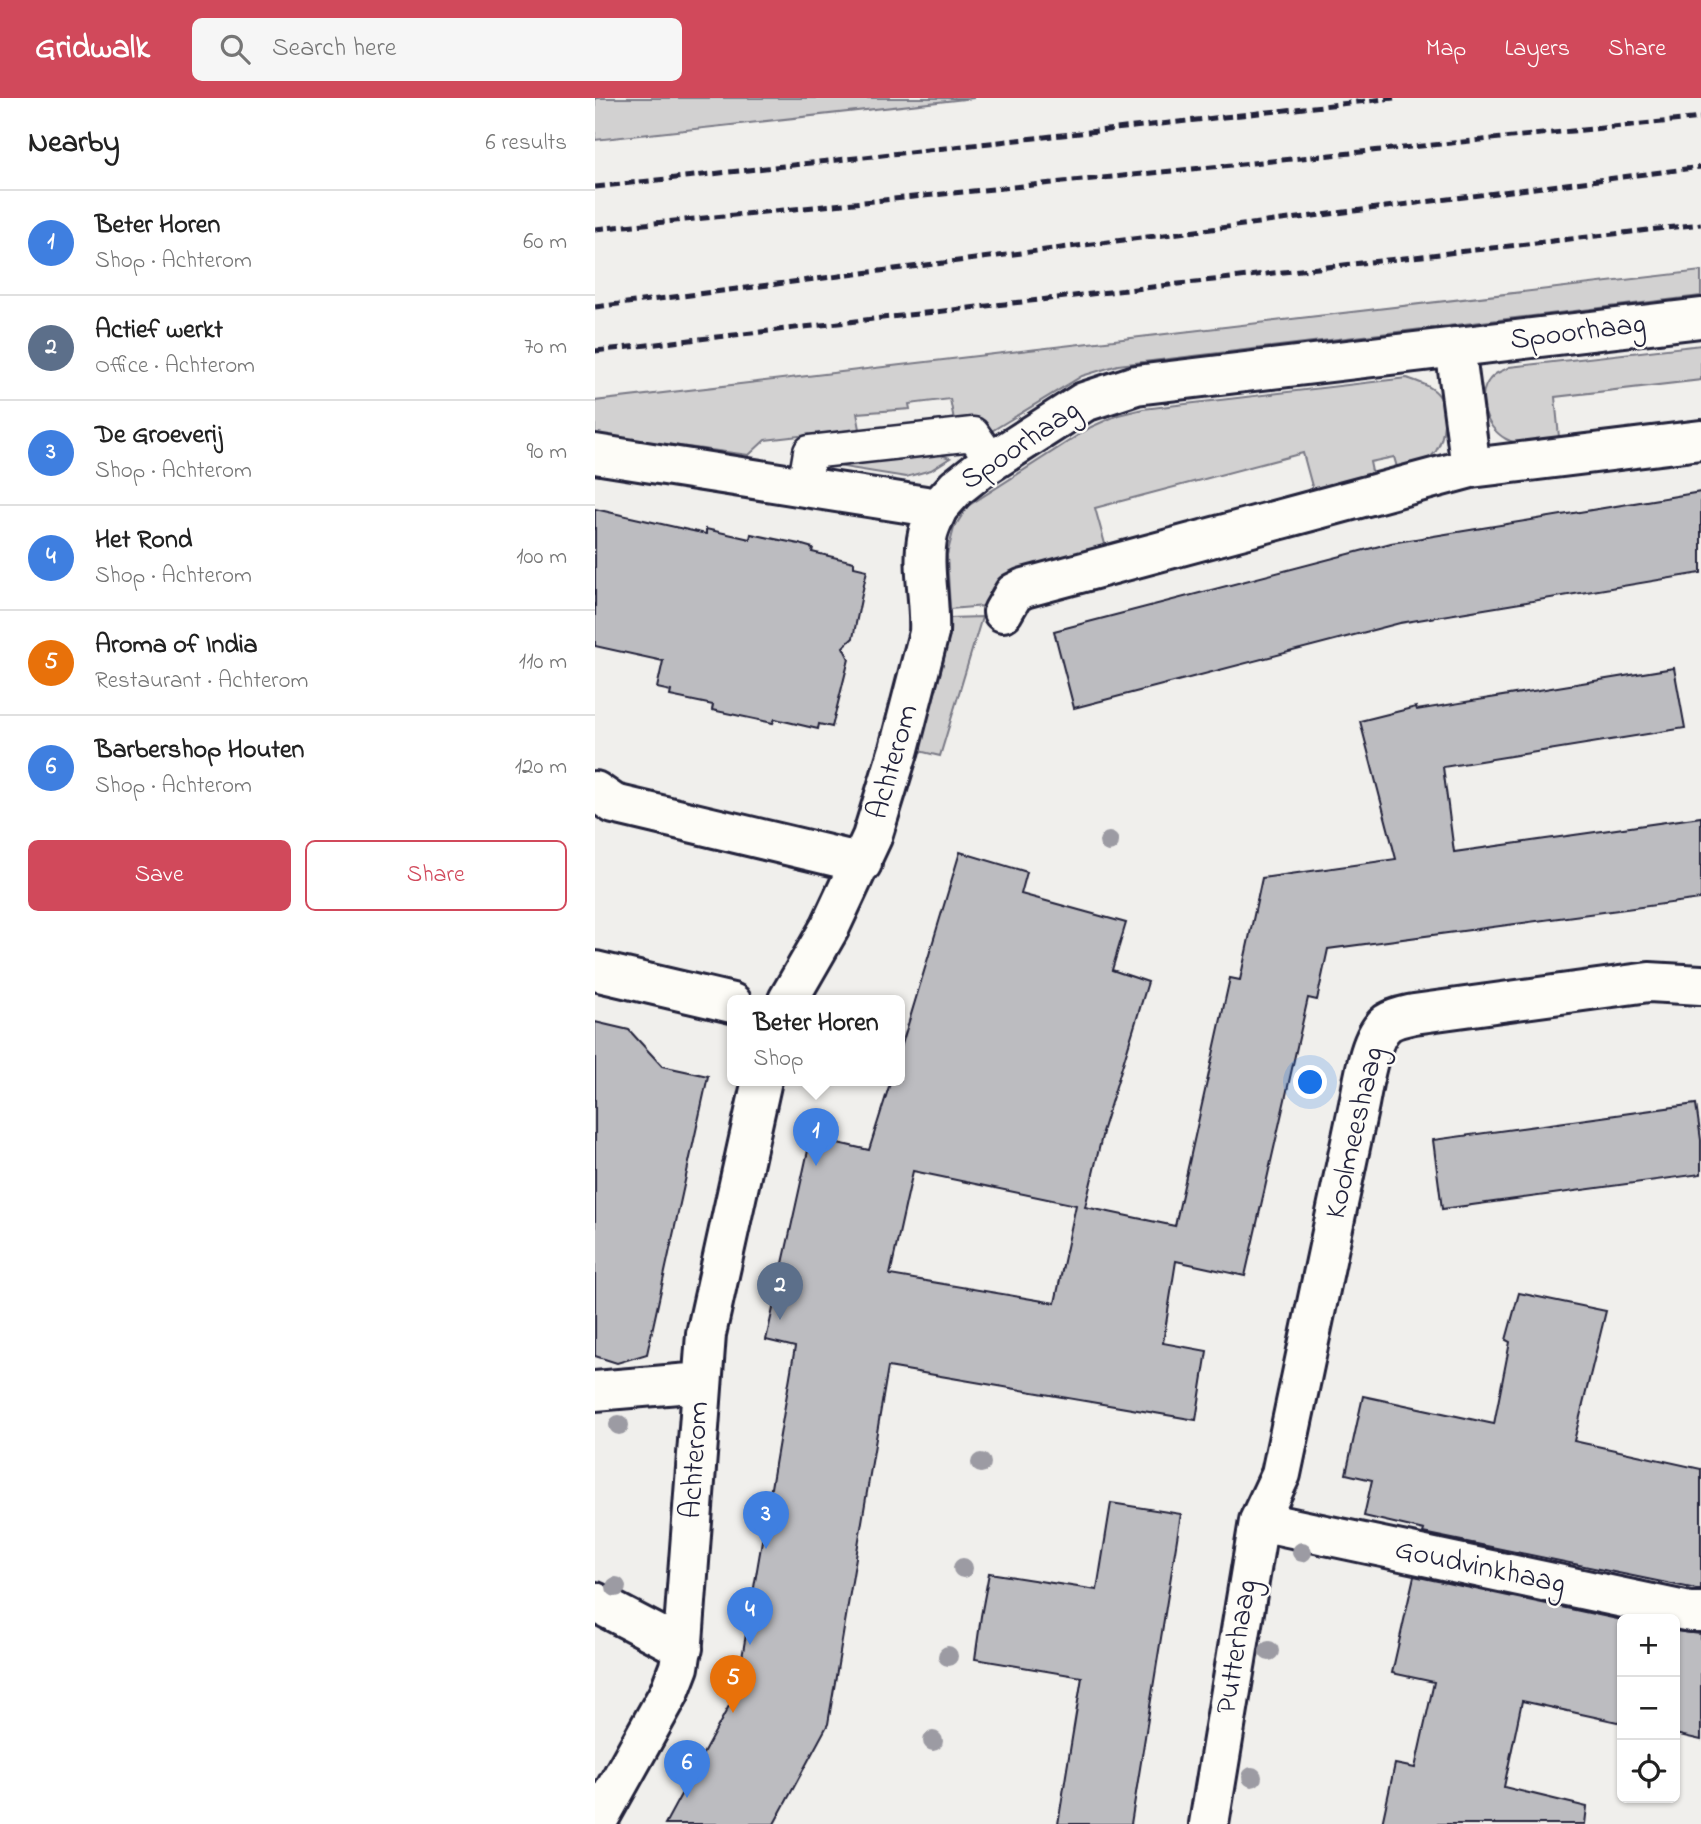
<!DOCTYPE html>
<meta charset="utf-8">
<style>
:root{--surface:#fff;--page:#f6f6f6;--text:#222;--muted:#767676;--line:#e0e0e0;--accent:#d1495b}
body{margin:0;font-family:"Indie Flower",sans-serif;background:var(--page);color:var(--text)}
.controls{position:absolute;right:21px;bottom:21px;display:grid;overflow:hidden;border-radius:10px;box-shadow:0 2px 5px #0004}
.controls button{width:63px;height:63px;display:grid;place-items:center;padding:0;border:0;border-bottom:2px solid var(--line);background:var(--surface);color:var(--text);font:35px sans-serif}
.you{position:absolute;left:716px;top:985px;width:24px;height:24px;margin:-18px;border:5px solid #fff;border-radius:50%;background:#1a73e8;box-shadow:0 0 0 10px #1a73e833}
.badge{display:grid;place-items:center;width:46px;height:46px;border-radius:50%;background:var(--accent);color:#fff;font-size:23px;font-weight:700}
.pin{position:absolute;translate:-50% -58px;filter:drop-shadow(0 2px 4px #0008)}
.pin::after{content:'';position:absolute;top:37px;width:24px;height:21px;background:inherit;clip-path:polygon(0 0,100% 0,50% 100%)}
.popup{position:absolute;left:132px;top:897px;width:178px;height:91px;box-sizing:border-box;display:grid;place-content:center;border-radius:10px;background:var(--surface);filter:drop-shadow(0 2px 5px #0005);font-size:23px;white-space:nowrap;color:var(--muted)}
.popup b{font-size:26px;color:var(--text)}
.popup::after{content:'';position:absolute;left:50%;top:100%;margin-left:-14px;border:14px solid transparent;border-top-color:var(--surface)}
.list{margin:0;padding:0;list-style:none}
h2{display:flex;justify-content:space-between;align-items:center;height:91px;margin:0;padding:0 28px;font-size:30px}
h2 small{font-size:23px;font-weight:400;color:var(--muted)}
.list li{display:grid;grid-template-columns:46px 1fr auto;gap:21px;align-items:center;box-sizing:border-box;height:105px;padding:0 28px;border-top:2px solid var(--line)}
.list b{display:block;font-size:26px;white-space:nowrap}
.list p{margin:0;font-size:23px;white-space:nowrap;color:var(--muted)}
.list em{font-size:23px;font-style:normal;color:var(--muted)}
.actions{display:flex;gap:14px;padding:21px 28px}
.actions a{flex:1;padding:16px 0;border:2px solid var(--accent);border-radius:10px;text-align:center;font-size:24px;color:var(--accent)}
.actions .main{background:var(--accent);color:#fff}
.icon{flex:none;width:38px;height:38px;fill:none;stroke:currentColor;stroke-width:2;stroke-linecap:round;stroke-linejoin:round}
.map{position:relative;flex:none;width:1106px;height:1726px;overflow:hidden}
header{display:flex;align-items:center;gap:42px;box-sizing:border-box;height:98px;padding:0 35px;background:var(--accent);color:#fff}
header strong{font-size:33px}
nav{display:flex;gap:38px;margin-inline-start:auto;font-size:24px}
.search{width:490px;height:63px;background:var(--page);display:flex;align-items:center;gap:18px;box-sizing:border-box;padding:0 24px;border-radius:10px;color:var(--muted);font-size:26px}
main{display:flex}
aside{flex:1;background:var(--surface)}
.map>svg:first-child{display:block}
.green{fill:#d2d1d1;stroke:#7a7a86;stroke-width:2}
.building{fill:#bcbcc0;stroke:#22223b;stroke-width:2;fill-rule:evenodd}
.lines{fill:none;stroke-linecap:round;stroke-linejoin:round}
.lane-casing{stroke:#22223b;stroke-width:37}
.street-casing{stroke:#22223b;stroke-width:44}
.secondary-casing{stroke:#22223b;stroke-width:44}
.lane{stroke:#fdfcf7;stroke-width:32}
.street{stroke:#fdfcf7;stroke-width:38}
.secondary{stroke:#fdfcf7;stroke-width:38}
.rail{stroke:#22223b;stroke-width:5;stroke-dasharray:10 5;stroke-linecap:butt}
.tree{fill:#9c9ba3}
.labels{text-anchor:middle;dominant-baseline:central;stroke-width:5;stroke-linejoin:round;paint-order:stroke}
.street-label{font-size:30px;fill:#22223b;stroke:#fdfcf7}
</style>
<header>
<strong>Gridwalk</strong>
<div class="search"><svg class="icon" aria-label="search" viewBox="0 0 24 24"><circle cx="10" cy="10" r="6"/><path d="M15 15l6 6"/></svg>Search here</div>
<nav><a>Map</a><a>Layers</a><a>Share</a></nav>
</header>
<main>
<aside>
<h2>Nearby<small>6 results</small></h2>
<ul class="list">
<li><span class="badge" style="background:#3f7fe0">1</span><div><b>Beter Horen</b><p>Shop · Achterom</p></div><em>60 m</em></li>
<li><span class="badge" style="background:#5c6f8a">2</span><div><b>Actief werkt</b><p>Office · Achterom</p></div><em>70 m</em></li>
<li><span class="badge" style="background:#3f7fe0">3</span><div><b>De Groeverij</b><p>Shop · Achterom</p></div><em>90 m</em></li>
<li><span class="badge" style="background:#3f7fe0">4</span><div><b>Het Rond</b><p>Shop · Achterom</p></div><em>100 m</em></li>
<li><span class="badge" style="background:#e8710a">5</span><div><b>Aroma of India</b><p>Restaurant · Achterom</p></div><em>110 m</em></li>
<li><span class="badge" style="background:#3f7fe0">6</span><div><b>Barbershop Houten</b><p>Shop · Achterom</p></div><em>120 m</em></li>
</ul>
<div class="actions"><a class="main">Save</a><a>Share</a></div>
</aside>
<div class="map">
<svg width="1106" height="1726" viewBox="0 0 1106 1726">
<rect width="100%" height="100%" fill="#f0efec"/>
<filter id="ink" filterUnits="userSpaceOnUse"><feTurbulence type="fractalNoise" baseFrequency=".0143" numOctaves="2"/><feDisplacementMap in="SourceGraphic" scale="14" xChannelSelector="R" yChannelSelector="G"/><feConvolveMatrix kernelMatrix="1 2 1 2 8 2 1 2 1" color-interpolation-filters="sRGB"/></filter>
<g filter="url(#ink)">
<path class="green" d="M 0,0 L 379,0 L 0,42 Z
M 1106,173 L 1106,198 L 523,267 L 487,278 L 390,337 L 369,322 L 359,322 L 355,301 L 314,306 L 315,311 L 262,315 L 265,331 L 170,342 L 154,357 L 0,337 L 0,303 Z
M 1106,247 L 1106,282 L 960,299 L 964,339 L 959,343 C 943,345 926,349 911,341 C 889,329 878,295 899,277 C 903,274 910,272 914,269 Z
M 812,280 C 823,284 838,288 845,299 C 853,312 849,341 841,353 C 832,365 817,370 804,376 L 799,359 L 775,364 L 779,383 L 727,397 L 718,392 L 708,355 L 500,410 L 510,446 L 507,454 L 405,481 L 397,490 L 390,508 L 355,511 L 352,457 L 359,430 L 373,408 L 496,329 L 523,317 L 548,311 Z
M 340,355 L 355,360 L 336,372 L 311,379 L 230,366 Z
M 387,519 L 345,658 L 324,653 L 348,566 L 354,520 Z"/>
<path class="building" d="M 1106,394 L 1106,475 L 805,525 L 479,610 L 459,533 L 796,445 Z
M 0,411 L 111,436 L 111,431 L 155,441 L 156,436 L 204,446 L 218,450 L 217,454 L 259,464 L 259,469 L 272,472 L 258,540 L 248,549 L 254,561 L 237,629 L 224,626 L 223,631 L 180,621 L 178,625 L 117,612 L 118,607 L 75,598 L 76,593 L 62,590 L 68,563 L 0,548 Z
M 1079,570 L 1090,630 L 848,669 L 859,754 L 1106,719 L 1106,801 L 733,851 L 722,902 L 713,900 L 650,1178 L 581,1163 L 568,1245 L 612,1253 L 601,1322 L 293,1269 L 233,1626 L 179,1726 L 70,1726 L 141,1595 L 200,1249 L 171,1242 L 216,1039 L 274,1052 L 296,982 L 305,982 L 305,953 L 365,754 L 432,774 L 426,796 L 531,825 L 517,872 L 553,884 L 507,1034 L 508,1034 L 490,1109 L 580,1128 L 635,880 L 645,882 L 667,780 L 801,761 L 765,623 L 821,609 L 822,612 ZM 318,1073 L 481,1107 L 460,1205 L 295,1177 Z
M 0,924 L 34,932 L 67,968 L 113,978 L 52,1256 L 22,1265 L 0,1258 Z
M 1101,1006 L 1106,1042 L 1106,1076 L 847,1111 L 838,1042 Z
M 924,1195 L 1011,1213 L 979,1343 L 1106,1371 L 1106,1492 L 828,1435 L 829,1432 L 769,1418 L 777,1382 L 751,1376 L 768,1298 L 899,1326 L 915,1244 L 911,1242 Z
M 516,1405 L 586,1416 L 536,1726 L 463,1726 L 487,1579 L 380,1561 L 386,1518 L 394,1475 L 502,1492 Z
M 819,1478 L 1027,1522 L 1027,1625 L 927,1603 L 909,1689 L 992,1709 L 990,1726 L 787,1726 L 800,1666 L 820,1670 L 839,1584 L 797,1575 Z
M 1080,1533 L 1106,1536 L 1106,1642 L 1080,1636 Z"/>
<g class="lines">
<defs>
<path id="lane" d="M 209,389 L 215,354 L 378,336 L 397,363"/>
<path id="street" d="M 860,249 L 876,370
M 0,356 L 343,410 C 340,418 335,427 333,436 C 326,467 336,503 334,535 L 304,651 L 277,739 L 235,829 L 193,902
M 408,514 L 419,495 L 429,490 L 876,370 L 1106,342
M 0,693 L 19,706 L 267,765
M 0,873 L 137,905
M 0,1293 L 107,1284
M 664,1423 L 1095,1514 L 1106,1514
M 0,1504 L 88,1550
M 1,1726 L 74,1595 L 84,1569 L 88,1544 L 111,1236 L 167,982
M 614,1726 L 664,1423 L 686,1376 L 763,1011 C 768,988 773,940 792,925 C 799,920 810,918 819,916 L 1054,884 L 1106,887"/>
<path id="secondary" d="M 343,410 L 361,390 L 385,371 L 489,304 L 541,287 L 1106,220"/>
</defs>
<use href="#lane" class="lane-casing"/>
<use href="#street" class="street-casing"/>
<use href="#secondary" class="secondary-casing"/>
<use href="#lane" class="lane"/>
<use href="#street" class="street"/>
<use href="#secondary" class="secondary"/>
<path class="rail" d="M 0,89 L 799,0
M 0,131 L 1106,20
M 0,209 L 1106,69
M 0,253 L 1106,126"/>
</g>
<g class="tree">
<circle cx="514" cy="744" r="10"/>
<circle cx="24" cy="1327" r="10"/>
<circle cx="386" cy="1365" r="10"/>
<circle cx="707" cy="1454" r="10"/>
<circle cx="368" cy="1470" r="10"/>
<circle cx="21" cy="1489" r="10"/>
<circle cx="674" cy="1553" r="10"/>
<circle cx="353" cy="1558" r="10"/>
<circle cx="338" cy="1643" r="10"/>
<circle cx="657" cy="1679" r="10"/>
</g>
</g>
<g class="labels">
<g class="street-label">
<text transform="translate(983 235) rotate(-7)">Spoorhaag</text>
<text transform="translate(426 348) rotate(-34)">Spoorhaag</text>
<text transform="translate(299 664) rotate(-74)">Achterom</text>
<text transform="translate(761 1035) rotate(-77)">Koolmeeshaag</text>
<text transform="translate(101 1362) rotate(-86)">Achterom</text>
<text transform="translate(885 1470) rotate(12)">Goudvinkhaag</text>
<text transform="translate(643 1549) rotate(-81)">Putterhaag</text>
</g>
</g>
</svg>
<div class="controls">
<button>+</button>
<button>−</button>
<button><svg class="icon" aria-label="locate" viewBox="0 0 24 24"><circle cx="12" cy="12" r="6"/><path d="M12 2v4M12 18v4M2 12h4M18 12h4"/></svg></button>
</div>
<div class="you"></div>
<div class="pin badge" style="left:221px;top:1068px;background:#3f7fe0">1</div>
<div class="popup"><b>Beter Horen</b>Shop</div>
<div class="pin badge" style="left:185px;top:1222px;background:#5c6f8a">2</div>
<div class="pin badge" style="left:171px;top:1451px;background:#3f7fe0">3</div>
<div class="pin badge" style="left:155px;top:1547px;background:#3f7fe0">4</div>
<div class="pin badge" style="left:138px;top:1615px;background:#e8710a">5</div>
<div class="pin badge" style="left:92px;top:1700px;background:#3f7fe0">6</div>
</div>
</main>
